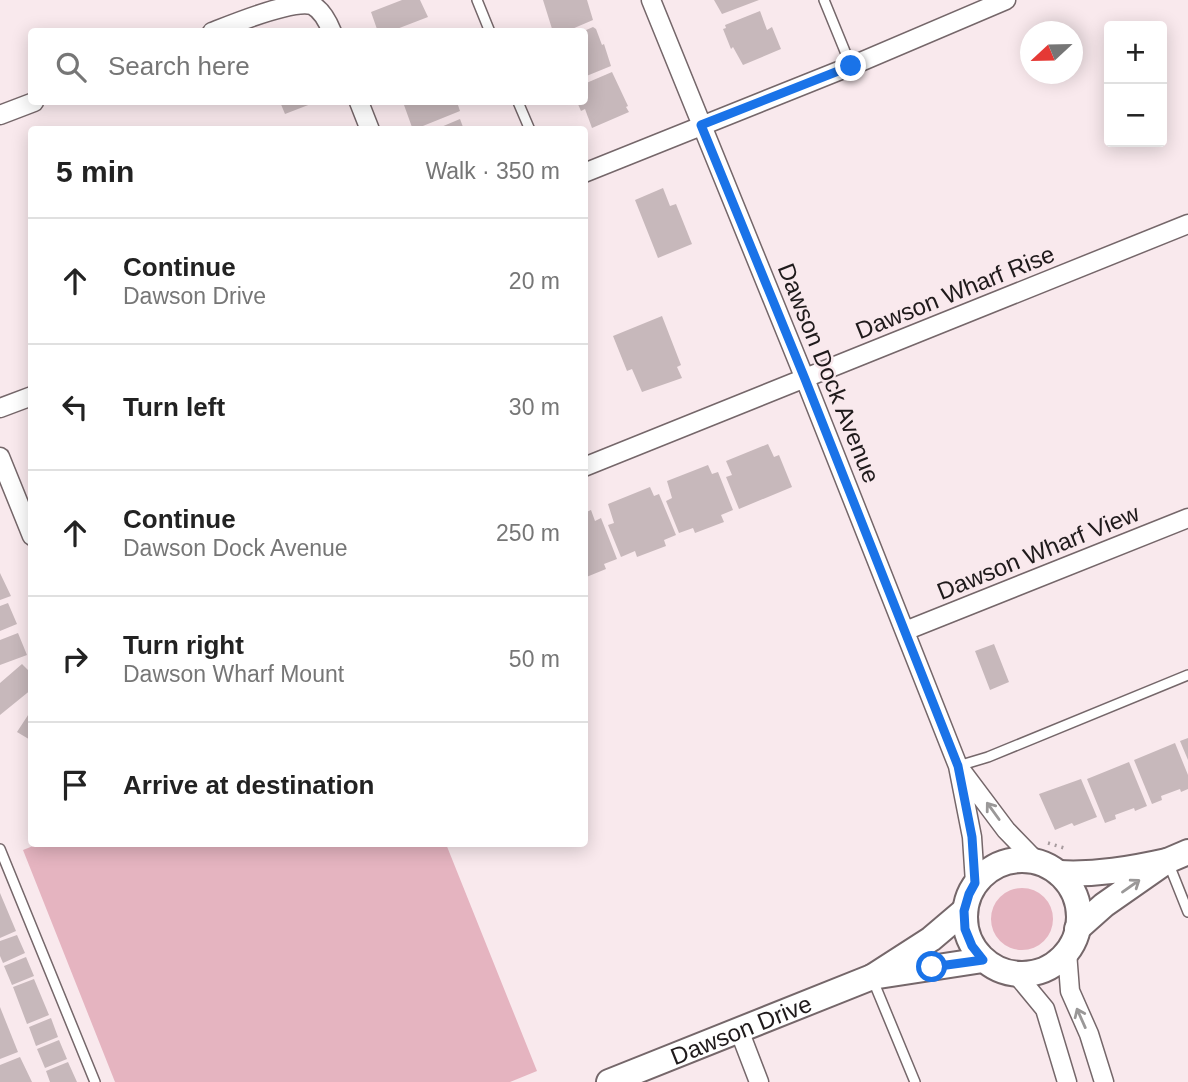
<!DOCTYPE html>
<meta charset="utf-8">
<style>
:root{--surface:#fff;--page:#f6f6f6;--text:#222;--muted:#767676;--line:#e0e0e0}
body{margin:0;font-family:Arial,sans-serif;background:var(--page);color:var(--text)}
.controls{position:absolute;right:21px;top:21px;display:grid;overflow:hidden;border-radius:7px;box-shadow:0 4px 18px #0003}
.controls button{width:63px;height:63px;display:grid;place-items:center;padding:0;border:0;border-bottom:2px solid var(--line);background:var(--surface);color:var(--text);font:35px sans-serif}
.compass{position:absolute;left:1020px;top:21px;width:63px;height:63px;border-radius:50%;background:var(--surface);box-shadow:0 4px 18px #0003;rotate:248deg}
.stop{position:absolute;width:21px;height:21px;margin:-16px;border:5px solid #1a73e8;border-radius:50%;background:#fff}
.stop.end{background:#1a73e8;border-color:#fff;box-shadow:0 2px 7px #0008}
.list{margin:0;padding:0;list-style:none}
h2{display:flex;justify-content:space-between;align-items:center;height:91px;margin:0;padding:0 28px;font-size:30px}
h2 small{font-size:23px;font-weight:400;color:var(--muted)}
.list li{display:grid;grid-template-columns:46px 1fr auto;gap:21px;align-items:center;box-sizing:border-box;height:126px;padding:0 28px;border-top:2px solid var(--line)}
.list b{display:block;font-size:26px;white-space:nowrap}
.list p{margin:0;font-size:23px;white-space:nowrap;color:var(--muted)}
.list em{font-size:23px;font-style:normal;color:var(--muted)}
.icon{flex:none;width:38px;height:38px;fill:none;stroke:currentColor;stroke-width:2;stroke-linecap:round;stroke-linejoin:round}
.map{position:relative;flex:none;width:1188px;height:1082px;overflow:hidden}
.search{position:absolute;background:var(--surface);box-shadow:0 4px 18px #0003;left:28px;top:28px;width:560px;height:77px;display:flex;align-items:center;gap:18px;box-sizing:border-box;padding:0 24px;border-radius:7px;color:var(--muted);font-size:26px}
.panel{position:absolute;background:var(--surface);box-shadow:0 4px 18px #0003;left:28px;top:126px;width:560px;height:721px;border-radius:7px}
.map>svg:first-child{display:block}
.green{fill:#e5b4c0}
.building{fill:#c7b8bb}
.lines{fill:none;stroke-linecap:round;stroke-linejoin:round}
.lane-casing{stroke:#75676a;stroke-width:12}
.street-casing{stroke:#75676a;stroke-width:21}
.secondary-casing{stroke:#75676a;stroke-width:28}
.path{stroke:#a79b9e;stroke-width:3.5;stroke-dasharray:2 5;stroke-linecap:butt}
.lane{stroke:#fff;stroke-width:9}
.street{stroke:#fff;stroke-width:18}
.secondary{stroke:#fff;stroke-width:24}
.oneway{stroke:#9a9898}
.route{stroke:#1a73e8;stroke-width:9}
.labels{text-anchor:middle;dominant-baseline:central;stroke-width:5;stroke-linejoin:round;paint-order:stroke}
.street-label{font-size:24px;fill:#1f1a1b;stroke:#f9e9ed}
</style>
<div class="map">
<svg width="1188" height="1082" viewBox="0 0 1188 1082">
<rect width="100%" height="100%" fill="#f9e9ed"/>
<path class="green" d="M 38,844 L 446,844 L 537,1071 L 510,1082 L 115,1082 L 23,850 Z
M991 919a31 31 0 1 1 62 0a31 31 0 1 1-62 0Z"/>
<path class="building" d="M 402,0 L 420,0 L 428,17 L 389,32 L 378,32 L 371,12 Z
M 543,0 L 587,0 L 593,20 L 565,32 L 553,32 Z
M 714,0 L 759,0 L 722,14 Z
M 760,11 L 767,30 L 772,27 L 781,49 L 743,65 L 733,47 L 731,49 L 723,29 L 726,28 L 725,25 Z
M 593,27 L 596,29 L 602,45 L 604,44 L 611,66 L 584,77 L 584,31 Z
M 612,72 L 628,106 L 626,107 L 629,112 L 592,128 L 585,109 L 581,111 L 577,102 L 584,102 L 584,84 Z
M 280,102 L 316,102 L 285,114 Z
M 414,102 L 457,102 L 460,111 L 413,130 L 404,105 Z
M 460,119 L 463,127 L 466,126 L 468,130 L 434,130 Z
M 663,188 L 670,206 L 676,204 L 692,244 L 658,258 L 635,200 Z
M 662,316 L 681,365 L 677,367 L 682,378 L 642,392 L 632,369 L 627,371 L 613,336 Z
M 768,444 L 774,457 L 779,455 L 792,487 L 739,509 L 726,477 L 732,475 L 726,461 Z
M 708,465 L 712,474 L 718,472 L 733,510 L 721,515 L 724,522 L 695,533 L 693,528 L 679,533 L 666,501 L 672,498 L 667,481 Z
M 650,487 L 654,496 L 659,494 L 676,535 L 664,540 L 666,546 L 637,557 L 635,551 L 621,557 L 608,525 L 614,523 L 608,504 Z
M 591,510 L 595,521 L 601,518 L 617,559 L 604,564 L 606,569 L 584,578 L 584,513 Z
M 0,573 L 11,596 L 0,600 Z
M 8,603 L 17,624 L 0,631 L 0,606 Z
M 18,633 L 27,655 L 0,665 L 0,640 Z
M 994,644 L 1009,682 L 990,690 L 975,651 Z
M 22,664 L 32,674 L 32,689 L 0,715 L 0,683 Z
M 32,709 L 32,741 L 17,732 Z
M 1188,738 L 1188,760 L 1180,741 Z
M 1175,743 L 1188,775 L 1188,789 L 1181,792 L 1180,789 L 1161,796 L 1162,800 L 1152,804 L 1134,760 Z
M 1129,762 L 1147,806 L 1135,811 L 1134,808 L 1115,815 L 1116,819 L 1105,823 L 1087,779 Z
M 1081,779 L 1097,817 L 1074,826 L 1072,823 L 1055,830 L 1039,794 Z
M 0,893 L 16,931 L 0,938 Z
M 17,935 L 25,953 L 3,963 L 0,956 L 0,941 Z
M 26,957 L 34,976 L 12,985 L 4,966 Z
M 34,979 L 49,1015 L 27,1024 L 13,987 Z
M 0,1007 L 18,1052 L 0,1059 Z
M 51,1018 L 58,1037 L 36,1046 L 29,1027 Z
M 59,1040 L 67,1059 L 45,1068 L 37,1049 Z
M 20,1057 L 32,1082 L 0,1082 L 0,1065 Z
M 68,1062 L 77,1082 L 50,1082 L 46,1071 Z"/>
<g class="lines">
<defs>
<path id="lane" d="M 477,0 L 490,32
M 824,0 L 851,66
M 518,102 L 530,130
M 958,766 L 988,757 L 1188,675
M 0,849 L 95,1082
M 1168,862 L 1188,912
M 872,978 L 915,1082"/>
<path id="street" d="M 651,0 L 805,379 L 958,766
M 212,32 C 235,23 291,0 312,5 C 322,10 328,22 332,32
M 359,102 L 370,130
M 0,115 L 34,102
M 584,173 L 851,66 L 1006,0
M 0,408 L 32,396
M 0,457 L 32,536
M 584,467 L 1188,224
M 905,631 L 1188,518
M 975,883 L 972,837 L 958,766 L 1006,830 L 1037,862
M 1067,952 L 1070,991 L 1089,1034 L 1104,1082
M 1016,974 L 1045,1009 L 1067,1082
M 739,1030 L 759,1082"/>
<g id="secondary">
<circle cx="1022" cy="917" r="57"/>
<path d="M 1167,861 L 1188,852"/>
<path d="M 1059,873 C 1096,875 1131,869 1167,861 L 1104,905 L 1077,929"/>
<path d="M 964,911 L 931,939 L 872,977 L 983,960"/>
<path id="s1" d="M 609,1082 L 872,977"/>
</g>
</defs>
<use href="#lane" class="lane-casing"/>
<use href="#street" class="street-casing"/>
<use href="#secondary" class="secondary-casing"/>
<path class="path" d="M 1048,843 L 1064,848"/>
<use href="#lane" class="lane"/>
<use href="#street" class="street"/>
<use href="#secondary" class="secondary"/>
</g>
<defs><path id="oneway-shaft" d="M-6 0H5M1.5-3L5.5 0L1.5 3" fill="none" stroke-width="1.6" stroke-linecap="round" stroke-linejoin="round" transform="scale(1.75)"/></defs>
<g class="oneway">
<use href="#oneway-shaft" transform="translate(993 811) rotate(-126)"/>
<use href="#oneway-shaft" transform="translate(1131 886) rotate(-35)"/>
<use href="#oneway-shaft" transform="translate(1081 1018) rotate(-114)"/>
</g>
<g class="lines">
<path class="route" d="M 851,66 L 701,125 L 805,379 L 958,766 L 972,837 L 975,883 L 969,894 L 964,911 L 965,929 L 972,946 L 983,960 L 932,967"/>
</g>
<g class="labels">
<g class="street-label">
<text transform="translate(955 292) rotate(-22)">Dawson Wharf Rise</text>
<text transform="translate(829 373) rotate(68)">Dawson Dock Avenue</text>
<text transform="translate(1038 552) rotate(-22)">Dawson Wharf View</text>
<text stroke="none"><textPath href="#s1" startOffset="142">Dawson Drive</textPath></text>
</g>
</g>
</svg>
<div class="controls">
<button>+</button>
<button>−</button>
</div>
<svg class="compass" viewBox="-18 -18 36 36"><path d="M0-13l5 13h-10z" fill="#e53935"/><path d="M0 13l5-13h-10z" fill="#767676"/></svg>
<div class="stop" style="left:932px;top:967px"></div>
<div class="stop end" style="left:851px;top:66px"></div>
<div class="search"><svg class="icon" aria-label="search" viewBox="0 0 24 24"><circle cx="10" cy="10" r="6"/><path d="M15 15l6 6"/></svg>Search here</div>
<section class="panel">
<h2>5 min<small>Walk · 350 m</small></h2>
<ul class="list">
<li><svg class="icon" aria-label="ahead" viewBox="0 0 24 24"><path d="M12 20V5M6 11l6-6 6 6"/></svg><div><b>Continue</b><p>Dawson Drive</p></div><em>20 m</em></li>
<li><svg class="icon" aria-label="left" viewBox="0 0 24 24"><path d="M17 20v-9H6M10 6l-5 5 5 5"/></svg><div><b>Turn left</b></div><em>30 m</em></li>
<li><svg class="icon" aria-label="ahead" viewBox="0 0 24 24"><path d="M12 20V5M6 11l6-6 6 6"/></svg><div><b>Continue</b><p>Dawson Dock Avenue</p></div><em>250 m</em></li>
<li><svg class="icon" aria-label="right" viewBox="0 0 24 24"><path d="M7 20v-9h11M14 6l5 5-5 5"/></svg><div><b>Turn right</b><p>Dawson Wharf Mount</p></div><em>50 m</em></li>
<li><svg class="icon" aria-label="arrive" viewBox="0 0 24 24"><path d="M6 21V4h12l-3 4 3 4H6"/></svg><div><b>Arrive at destination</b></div></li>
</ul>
</section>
</div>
